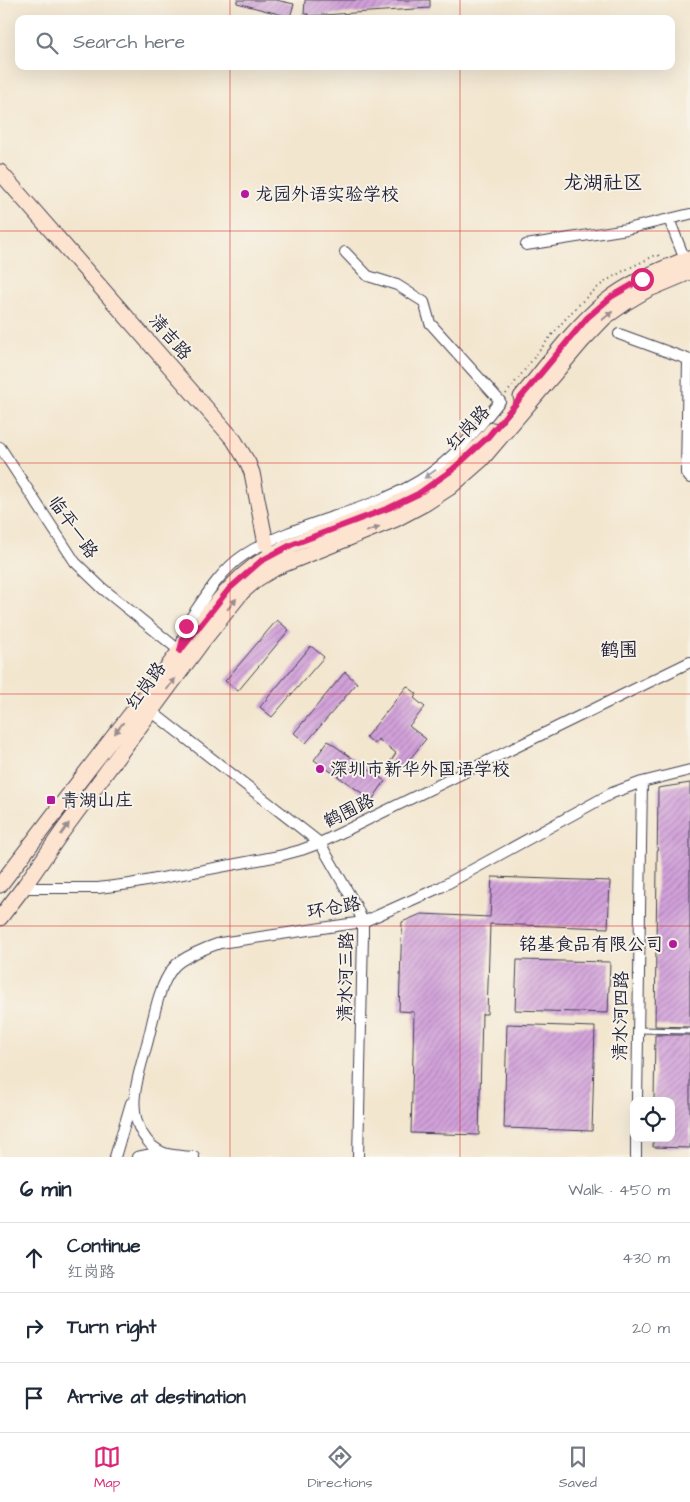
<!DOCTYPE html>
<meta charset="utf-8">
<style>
:root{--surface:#fff;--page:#f6f6f7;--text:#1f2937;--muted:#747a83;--line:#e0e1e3;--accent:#db2777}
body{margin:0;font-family:"Architects Daughter","LXGW WenKai TC",sans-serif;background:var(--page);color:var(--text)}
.controls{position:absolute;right:15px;bottom:15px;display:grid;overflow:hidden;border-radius:10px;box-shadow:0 5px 20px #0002}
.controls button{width:45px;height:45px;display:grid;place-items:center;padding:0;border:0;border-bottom:1px solid var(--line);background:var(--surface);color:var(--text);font:25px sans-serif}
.stop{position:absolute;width:15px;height:15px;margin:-11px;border:4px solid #db2777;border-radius:50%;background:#fff}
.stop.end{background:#db2777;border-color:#fff;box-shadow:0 1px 5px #0008}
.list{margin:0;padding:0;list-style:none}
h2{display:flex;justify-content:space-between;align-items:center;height:65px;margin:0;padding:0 20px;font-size:21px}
h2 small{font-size:16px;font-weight:400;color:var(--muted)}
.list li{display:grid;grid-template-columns:32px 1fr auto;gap:15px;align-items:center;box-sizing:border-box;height:70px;padding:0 20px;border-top:1px solid var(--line)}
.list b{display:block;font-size:19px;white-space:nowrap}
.list p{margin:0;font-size:16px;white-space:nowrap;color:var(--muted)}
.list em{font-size:16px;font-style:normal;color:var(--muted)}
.icon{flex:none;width:28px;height:28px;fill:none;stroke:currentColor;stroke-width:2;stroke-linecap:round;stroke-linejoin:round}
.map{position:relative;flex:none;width:690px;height:1157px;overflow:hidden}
.search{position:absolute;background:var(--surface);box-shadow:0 5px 20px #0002;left:15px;right:15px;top:15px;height:55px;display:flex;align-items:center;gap:12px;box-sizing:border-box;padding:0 18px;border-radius:10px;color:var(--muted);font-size:19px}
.sheet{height:275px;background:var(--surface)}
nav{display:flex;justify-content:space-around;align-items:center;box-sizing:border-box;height:70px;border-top:1px solid var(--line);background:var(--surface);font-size:14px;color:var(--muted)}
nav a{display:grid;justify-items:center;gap:2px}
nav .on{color:var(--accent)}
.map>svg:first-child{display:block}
.building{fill:url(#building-hatch)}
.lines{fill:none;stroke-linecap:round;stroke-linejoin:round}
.lane-casing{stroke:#413f51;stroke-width:7}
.street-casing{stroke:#413f51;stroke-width:12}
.secondary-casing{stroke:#413f51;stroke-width:17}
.path{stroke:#413f51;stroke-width:2;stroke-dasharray:1 4;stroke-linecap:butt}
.lane{stroke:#fff;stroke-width:5}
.street{stroke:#fff;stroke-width:10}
.secondary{stroke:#fde4d1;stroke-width:15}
.oneway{fill:#9a8d8e}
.oneway2{fill:#9c9ca7}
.route{stroke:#db2777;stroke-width:6}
.grid{fill:none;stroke:#d62828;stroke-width:1;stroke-opacity:0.55}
.poi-dot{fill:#b5179e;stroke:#f7f3e8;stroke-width:2}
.labels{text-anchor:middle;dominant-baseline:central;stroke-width:4;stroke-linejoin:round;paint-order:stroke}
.poi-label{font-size:18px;fill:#22223b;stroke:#f7f3e8;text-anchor:start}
.street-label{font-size:18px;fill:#22223b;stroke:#f7f3e8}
.neighbourhood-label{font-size:19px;fill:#22223b;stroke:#f7f3e8}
.quarter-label{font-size:20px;fill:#22223b;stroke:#f7f3e8}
</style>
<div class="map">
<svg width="690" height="1157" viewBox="0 0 690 1157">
<defs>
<pattern id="building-hatch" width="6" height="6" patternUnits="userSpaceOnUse" patternTransform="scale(1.25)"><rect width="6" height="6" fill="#d2a1da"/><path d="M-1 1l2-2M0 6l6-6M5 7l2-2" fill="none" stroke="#aa83b2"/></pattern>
</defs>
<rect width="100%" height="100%" fill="#f7f3e8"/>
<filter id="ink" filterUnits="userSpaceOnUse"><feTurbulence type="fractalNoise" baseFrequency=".02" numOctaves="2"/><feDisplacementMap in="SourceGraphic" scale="10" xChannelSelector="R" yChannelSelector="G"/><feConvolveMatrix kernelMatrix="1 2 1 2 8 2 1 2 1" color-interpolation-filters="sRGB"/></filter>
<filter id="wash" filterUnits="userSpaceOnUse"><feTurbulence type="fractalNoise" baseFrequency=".0096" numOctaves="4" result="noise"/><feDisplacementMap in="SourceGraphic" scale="20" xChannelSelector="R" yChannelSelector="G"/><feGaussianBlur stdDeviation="1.12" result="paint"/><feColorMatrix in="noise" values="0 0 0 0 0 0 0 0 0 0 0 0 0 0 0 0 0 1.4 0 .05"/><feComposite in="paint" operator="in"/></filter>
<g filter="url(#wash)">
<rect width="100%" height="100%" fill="#f3e6cf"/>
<g id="blocks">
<path class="building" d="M 237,0 L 276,0 L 294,4 L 290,17 L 237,3 Z
M 305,0 L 430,0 L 430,8 L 308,16 L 308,14 L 304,14 Z
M 277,620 L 289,630 L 238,691 L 225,681 Z
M 311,646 L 324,657 L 272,717 L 260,707 Z
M 345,672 L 357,683 L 306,743 L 294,733 Z
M 407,686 L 417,694 L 414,698 L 425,707 L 409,726 L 426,739 L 401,770 L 390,762 L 396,753 L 378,739 L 375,744 L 366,737 Z
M 328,741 L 385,781 L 372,800 L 314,760 Z
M 690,783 L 690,1027 L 655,1026 L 658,788 Z
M 492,877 L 610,881 L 608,928 L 490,924 L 487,1014 L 482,1014 L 479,1135 L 411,1133 L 414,1012 L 399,1011 L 402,922 L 421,914 L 490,917 Z
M 517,960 L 610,962 L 608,1013 L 515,1010 Z
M 507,1024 L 595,1027 L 592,1131 L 504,1128 Z
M 655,1035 L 690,1035 L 690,1148 L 653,1147 L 653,1138 L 671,1138 L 671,1101 L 654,1101 Z"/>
</g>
</g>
<g filter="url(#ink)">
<use href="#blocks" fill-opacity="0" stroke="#413f51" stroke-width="1"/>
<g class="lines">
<defs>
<path id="lane" d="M 638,1030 L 690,1031"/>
<path id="street" d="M 669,219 L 685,260
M 526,245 L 627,229 L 690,214
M 619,334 L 690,360
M 688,360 L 686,473 L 690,478
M 0,447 L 75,562 L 102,588 L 180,651 L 186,626 L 190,619 C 205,597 221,570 244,555 C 297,521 364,514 419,481 C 452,461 476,431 500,401 L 430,323 L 424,302 L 397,285 L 368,276 L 345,252
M 151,711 L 320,843 L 356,906 L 363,922 L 363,935 L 358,1157
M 23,888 L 98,888 L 130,884 L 279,856 L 301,850 L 320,843 L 690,662
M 637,1101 L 642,782
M 115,1157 L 131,1103
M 137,1157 L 162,1152
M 194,1157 C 184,1156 173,1156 164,1153 C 157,1150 150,1145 146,1139 C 123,1110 140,1072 148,1040 C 154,1017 158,987 173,968 C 180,958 208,947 220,943 L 363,922 L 441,887 L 612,793 L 642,782 L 690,770
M 636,1157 L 636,1138"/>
<path id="secondary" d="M 0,172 L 234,440 L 248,463 L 252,473 L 266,544
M 521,397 C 547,366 573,328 605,302 C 630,282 660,269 690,258
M 0,885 C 54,814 108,743 163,673 C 191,637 218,594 253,567 C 279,547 309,538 339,527 C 399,505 451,482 493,430
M 0,918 L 23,888 L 62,832 L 202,642 L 242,592 L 257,579 L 277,567 L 396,519 L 426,503 L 449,488 L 482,459 L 583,340 L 605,317 L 625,303 L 647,290 L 690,272"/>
</defs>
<use href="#lane" class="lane-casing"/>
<use href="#street" class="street-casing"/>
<use href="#secondary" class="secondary-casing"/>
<path class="path" d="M 506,394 C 536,356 564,314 602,284 C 619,272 638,264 656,255 L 661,256"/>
<use href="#lane" class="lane"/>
<use href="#street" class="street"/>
<use href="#secondary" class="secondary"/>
</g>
<defs><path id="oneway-solid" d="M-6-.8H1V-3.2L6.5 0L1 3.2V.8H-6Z" transform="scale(1.25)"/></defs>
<g class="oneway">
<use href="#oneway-solid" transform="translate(607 316) rotate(-39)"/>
<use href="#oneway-solid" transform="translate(373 529) rotate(-22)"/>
<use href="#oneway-solid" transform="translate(232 604) rotate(-50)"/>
<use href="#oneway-solid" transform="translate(171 684) rotate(-53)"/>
<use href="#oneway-solid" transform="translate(119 728) rotate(128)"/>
<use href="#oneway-solid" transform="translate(65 829) rotate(-55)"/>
</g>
<use class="oneway2" href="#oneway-solid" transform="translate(430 474) rotate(145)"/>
</g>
<g class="lines" filter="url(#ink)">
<path class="route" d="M 186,626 L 180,651 L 229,589 L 261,561 L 291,545 L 389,508 L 418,494 L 452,470 L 487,438 L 587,318 L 611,297 L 642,279"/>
</g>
<path class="grid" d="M 230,0 L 230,19M 460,0 L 460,19M 230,66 L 230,1157M 460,66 L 460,1157M 0,231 L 690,231M 0,463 L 690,463M 0,694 L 690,694M 0,926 L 690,926"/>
<g class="poi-dot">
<circle cx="245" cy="194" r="5"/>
<circle cx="320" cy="769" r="5"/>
<rect x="46" y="795" width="10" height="10" rx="2.5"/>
<circle cx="673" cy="944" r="5"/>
</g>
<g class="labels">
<g class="poi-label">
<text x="255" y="194">龙园外语实验学校</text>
<text x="330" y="769">深圳市新华外国语学校</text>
<text x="61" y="800">青湖山庄</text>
<text x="663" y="944" text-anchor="end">铭基食品有限公司</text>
</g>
<g class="street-label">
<text transform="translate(170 337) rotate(49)">清吉路</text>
<text transform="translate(468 428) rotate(-47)">红岗路</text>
<text transform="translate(73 527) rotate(55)">临平一路</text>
<text transform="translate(146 686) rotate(-54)">红岗路</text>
<text transform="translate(349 811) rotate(-26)">鹤围路</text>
<text transform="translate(334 908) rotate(-10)">环仓路</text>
<text transform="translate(346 977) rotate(-89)">清水河三路</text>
<text transform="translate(621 1016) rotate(-89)">清水河四路</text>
</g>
<g class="neighbourhood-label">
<text x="619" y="650">鹤围</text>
</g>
<g class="quarter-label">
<text x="603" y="183">龙湖社区</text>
</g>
</g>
</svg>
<div class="controls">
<button><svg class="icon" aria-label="locate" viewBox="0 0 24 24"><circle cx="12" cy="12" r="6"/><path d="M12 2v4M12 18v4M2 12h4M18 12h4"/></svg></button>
</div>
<div class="stop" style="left:642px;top:279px"></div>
<div class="stop end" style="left:186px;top:626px"></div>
<div class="search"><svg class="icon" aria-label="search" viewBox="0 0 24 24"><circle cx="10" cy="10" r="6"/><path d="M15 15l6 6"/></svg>Search here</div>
</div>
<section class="sheet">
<h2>6 min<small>Walk · 450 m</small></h2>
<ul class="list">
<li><svg class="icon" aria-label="ahead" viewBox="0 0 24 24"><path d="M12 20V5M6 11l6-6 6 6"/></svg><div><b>Continue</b><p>红岗路</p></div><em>430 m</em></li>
<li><svg class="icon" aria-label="right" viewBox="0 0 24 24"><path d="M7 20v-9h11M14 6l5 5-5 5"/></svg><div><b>Turn right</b></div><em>20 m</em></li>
<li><svg class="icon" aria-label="arrive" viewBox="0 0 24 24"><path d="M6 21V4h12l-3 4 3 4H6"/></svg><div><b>Arrive at destination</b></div></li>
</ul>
</section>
<nav>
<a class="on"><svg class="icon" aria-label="map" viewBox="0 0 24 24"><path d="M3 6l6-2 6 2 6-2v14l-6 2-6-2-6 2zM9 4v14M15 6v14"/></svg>Map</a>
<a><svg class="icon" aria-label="directions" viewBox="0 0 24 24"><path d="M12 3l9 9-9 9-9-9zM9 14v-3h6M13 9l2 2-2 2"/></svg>Directions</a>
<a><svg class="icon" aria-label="saved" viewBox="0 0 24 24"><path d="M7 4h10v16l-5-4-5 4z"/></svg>Saved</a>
</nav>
